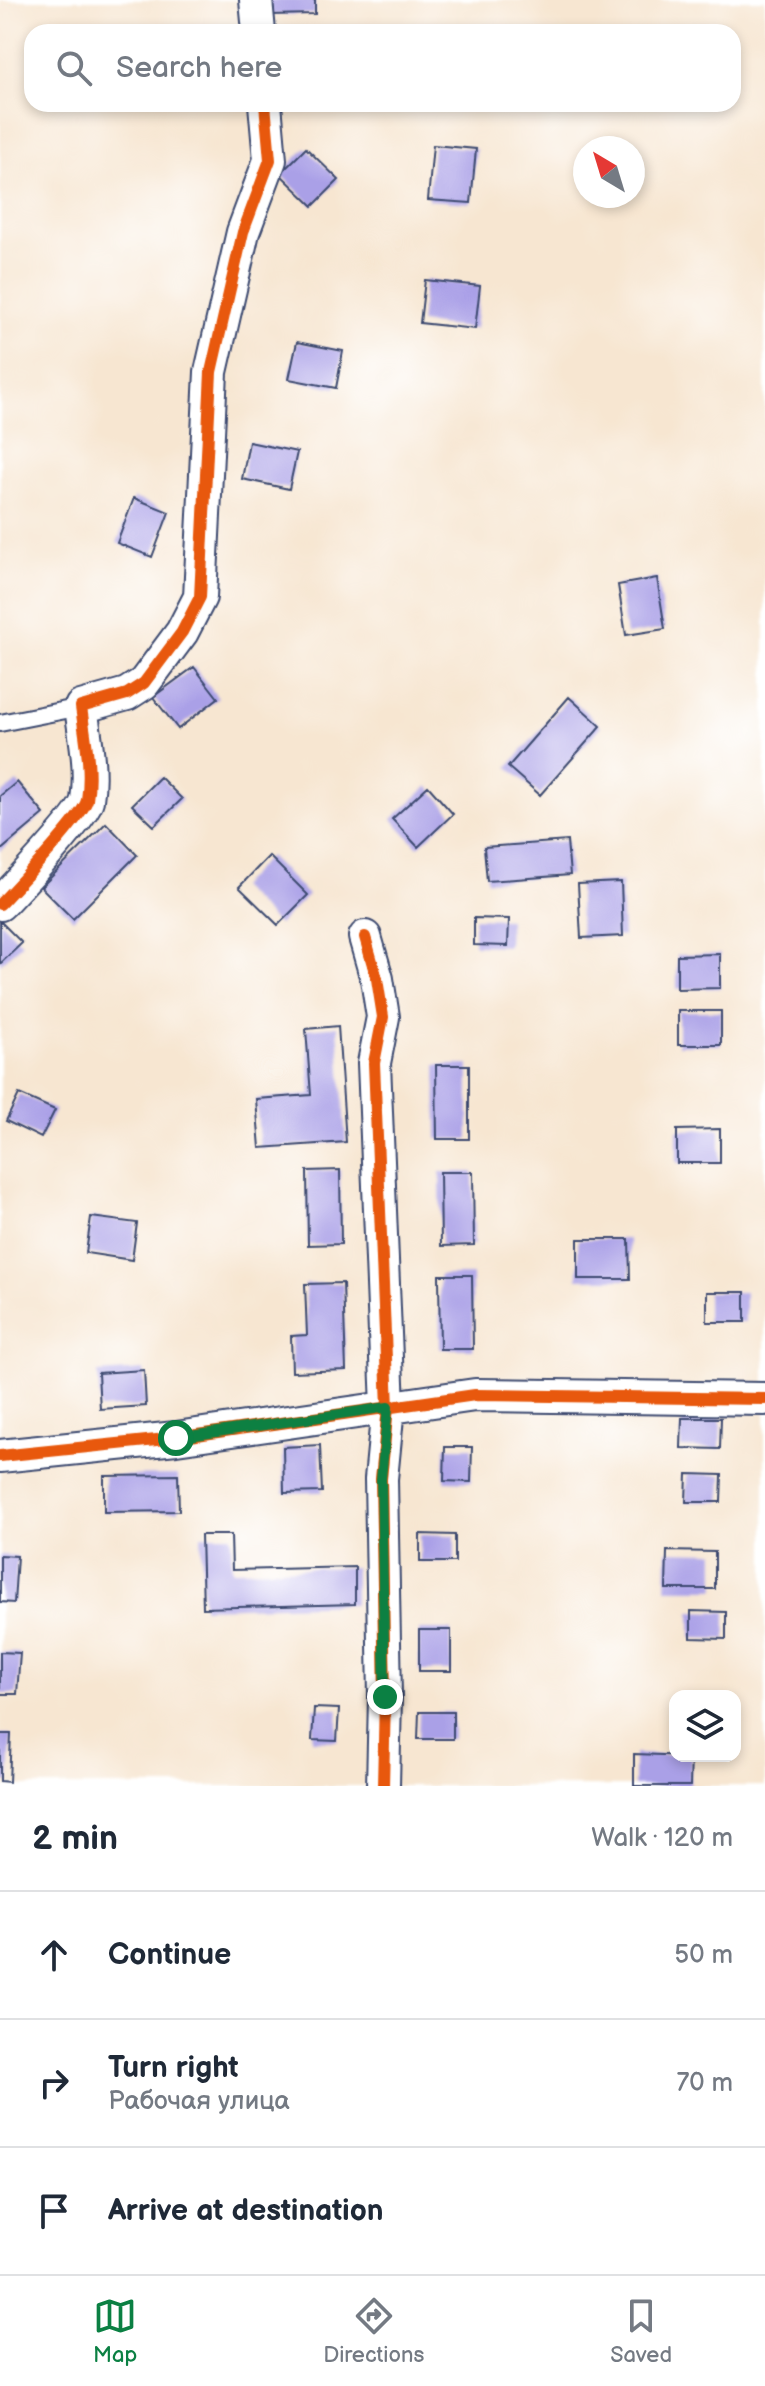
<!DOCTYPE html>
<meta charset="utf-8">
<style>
:root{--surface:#fff;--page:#f6f6f7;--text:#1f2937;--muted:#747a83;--line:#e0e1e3;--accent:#0b8043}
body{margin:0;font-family:"Balsamiq Sans",sans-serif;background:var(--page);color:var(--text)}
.controls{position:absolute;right:24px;bottom:24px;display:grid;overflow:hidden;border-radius:16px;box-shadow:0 4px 12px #0003}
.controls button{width:72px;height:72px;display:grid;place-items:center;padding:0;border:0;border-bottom:2px solid var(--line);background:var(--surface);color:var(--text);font:40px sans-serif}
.compass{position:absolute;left:573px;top:136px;width:72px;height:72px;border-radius:50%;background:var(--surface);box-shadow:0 4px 12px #0003;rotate:322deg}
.stop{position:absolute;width:24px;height:24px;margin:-18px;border:6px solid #0b8043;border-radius:50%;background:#fff}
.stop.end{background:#0b8043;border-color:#fff;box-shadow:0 2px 8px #0008}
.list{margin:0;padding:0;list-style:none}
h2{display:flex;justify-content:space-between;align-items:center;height:104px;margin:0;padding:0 32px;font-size:34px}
h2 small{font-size:26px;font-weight:400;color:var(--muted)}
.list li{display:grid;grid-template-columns:52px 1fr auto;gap:24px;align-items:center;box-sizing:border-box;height:128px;padding:0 32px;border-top:2px solid var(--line)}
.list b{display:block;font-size:30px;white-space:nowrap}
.list p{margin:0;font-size:26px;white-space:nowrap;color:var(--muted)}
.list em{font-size:26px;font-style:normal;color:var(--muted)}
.icon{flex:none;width:44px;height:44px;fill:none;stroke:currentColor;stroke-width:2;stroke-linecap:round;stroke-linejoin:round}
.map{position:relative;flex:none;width:765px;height:1786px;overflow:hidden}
.search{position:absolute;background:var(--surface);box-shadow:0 4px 12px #0003;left:24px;right:24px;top:24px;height:88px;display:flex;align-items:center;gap:20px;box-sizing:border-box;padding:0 28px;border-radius:24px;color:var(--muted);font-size:30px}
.sheet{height:488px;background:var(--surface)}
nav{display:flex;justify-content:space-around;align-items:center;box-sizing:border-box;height:112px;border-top:2px solid var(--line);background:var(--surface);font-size:22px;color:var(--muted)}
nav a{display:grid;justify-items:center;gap:4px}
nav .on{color:var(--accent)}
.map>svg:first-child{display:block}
.building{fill:#aaa0e7}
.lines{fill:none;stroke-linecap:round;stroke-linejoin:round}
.lane-casing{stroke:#3c4a6f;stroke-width:20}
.street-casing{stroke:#3c4a6f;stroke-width:36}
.lane{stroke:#fff;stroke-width:16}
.street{stroke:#fff;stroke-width:32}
.cycleway-casing{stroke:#fff;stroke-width:17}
.cycleway{stroke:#e8590c;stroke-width:12}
.route{stroke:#0b8043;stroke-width:10}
</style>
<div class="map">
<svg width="765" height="1786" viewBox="0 0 765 1786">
<rect width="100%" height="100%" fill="#fff"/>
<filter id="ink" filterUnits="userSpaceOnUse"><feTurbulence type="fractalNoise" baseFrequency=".0125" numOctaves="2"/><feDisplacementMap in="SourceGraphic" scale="16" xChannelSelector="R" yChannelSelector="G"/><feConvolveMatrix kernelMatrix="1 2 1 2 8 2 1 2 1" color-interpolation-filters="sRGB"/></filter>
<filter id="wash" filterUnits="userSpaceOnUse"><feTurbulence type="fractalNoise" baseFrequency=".006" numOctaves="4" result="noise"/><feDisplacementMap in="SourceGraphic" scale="32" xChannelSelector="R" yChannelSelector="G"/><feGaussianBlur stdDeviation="1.8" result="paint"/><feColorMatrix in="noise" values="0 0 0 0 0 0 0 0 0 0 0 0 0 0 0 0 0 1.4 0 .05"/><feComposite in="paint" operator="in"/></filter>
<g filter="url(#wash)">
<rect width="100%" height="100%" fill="#f7e6d1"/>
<g id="blocks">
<path class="building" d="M 268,0 L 315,0 L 315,14 L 269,15 Z
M 398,26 L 439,30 L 439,32 L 398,32 Z
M 433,145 L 476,149 L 471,203 L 428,200 Z
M 306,148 L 339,180 L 313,206 L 280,174 Z
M 425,280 L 480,286 L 475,329 L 420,323 Z
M 297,342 L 343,351 L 336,388 L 289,379 Z
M 249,442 L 297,452 L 289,489 L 242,479 Z
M 134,498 L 169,512 L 152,557 L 117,543 Z
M 657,578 L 665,629 L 626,635 L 618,585 Z
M 194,667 L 218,698 L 178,729 L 153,697 Z
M 569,697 L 601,726 L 540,795 L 508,767 Z
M 160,777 L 182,799 L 154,826 L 132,805 Z
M 17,782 L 44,814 L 0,851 L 0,796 Z
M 428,786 L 453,814 L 418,847 L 392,819 Z
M 106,823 L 137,855 L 73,919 L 41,887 Z
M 567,841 L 570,875 L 487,881 L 484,847 Z
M 269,856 L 308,895 L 278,925 L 239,887 Z
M 621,882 L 623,936 L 581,938 L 578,884 Z
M 474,918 L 509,919 L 508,946 L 474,945 Z
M 0,921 L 22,943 L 0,964 Z
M 720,954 L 720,988 L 677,989 L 677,955 Z
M 678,1011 L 721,1011 L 721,1045 L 678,1045 Z
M 338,1026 L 346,1142 L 260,1148 L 256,1099 L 311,1095 L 306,1029 Z
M 436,1065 L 469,1065 L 469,1139 L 437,1139 Z
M 19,1094 L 55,1110 L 41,1138 L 6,1121 Z
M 720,1129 L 720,1163 L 677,1163 L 677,1130 Z
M 340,1170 L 341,1244 L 308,1245 L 307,1171 Z
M 440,1172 L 473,1172 L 474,1245 L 441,1246 Z
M 91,1217 L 137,1223 L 132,1260 L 86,1253 Z
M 578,1239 L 629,1239 L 630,1279 L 578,1279 Z
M 439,1275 L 472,1275 L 473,1349 L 440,1349 Z
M 343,1283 L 346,1370 L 292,1372 L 291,1336 L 307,1335 L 305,1284 Z
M 707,1292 L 745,1292 L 745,1322 L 707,1322 Z
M 144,1370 L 146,1406 L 100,1409 L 98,1373 Z
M 682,1418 L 721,1418 L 720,1449 L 681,1448 Z
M 320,1445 L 322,1492 L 284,1493 L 283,1447 Z
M 445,1447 L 472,1447 L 471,1482 L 444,1481 Z
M 687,1474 L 722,1475 L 721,1502 L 686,1502 Z
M 178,1475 L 179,1511 L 104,1512 L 104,1476 Z
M 420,1534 L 455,1535 L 455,1562 L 420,1562 Z
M 201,1535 L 231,1535 L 232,1570 L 355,1567 L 355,1604 L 203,1608 Z
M 667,1551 L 715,1552 L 715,1589 L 666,1589 Z
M 0,1555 L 17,1556 L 14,1603 L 0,1602 Z
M 691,1611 L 726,1612 L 726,1639 L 691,1638 Z
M 419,1630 L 451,1630 L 451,1671 L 419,1671 Z
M 0,1652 L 20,1653 L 17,1694 L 0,1694 Z
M 314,1708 L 339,1709 L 337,1741 L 312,1740 Z
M 419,1712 L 453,1712 L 453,1739 L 418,1739 Z
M 0,1734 L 11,1734 L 9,1782 L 0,1781 Z
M 634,1754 L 691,1756 L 690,1786 L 634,1786 Z"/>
</g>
</g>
<g filter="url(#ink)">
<use href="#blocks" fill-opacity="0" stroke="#3c4a6f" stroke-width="2"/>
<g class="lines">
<defs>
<path id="lane" d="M 0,723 L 81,707"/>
<path id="street" d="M 256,0 L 259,32
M 0,904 C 16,887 83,817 87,800 C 92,769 85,737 81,707 L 127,694 L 144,683 L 182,632 L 200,597 L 211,372 L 243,232 L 270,160 L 265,104
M 365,937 L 377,979 L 383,1017 L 374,1063 L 388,1407 L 381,1479 L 385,1697 L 383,1786
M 0,1456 L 176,1438 L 475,1395 L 765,1399"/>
</defs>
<use href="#lane" class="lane-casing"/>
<use href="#street" class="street-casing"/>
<use href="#lane" class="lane"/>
<use href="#street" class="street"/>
<defs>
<path id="cycleway" d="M 0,904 C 16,887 83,817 87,800 C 92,769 85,737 81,707 L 127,694 L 144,683 L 182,632 L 200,597 L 211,372 L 243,232 L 270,160 L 265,104
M 365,937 L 377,979 L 383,1017 L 374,1063 L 388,1407 L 381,1479 L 385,1697 L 383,1786
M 0,1456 L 176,1438 L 475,1395 L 765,1399"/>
</defs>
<use href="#cycleway" class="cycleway-casing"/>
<use href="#cycleway" class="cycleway"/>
</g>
</g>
<g class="lines" filter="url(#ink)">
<path class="route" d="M 176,1438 L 388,1407 L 381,1479 L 385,1697"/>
</g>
</svg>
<div class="controls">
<button><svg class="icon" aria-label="layers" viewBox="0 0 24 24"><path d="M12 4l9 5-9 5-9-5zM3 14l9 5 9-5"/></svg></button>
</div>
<svg class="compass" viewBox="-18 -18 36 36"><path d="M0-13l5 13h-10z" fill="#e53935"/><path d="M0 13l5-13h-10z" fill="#747a83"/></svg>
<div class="stop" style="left:176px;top:1438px"></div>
<div class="stop end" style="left:385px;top:1697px"></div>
<div class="search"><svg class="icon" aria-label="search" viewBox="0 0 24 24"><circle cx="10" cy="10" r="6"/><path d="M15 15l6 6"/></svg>Search here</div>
</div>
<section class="sheet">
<h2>2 min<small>Walk · 120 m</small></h2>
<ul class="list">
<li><svg class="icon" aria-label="ahead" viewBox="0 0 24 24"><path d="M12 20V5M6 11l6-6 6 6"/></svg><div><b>Continue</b></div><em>50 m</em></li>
<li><svg class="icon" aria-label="right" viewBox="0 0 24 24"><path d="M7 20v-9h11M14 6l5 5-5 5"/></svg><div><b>Turn right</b><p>Рабочая улица</p></div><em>70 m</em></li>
<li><svg class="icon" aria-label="arrive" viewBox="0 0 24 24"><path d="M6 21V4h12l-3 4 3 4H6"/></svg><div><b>Arrive at destination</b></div></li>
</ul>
</section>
<nav>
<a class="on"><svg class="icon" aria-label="map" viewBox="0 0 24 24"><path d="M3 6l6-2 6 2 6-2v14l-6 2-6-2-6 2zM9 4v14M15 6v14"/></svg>Map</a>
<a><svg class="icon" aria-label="directions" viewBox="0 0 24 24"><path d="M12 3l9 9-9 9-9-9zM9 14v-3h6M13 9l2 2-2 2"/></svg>Directions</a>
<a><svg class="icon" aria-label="saved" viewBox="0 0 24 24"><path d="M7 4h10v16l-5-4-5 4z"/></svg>Saved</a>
</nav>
